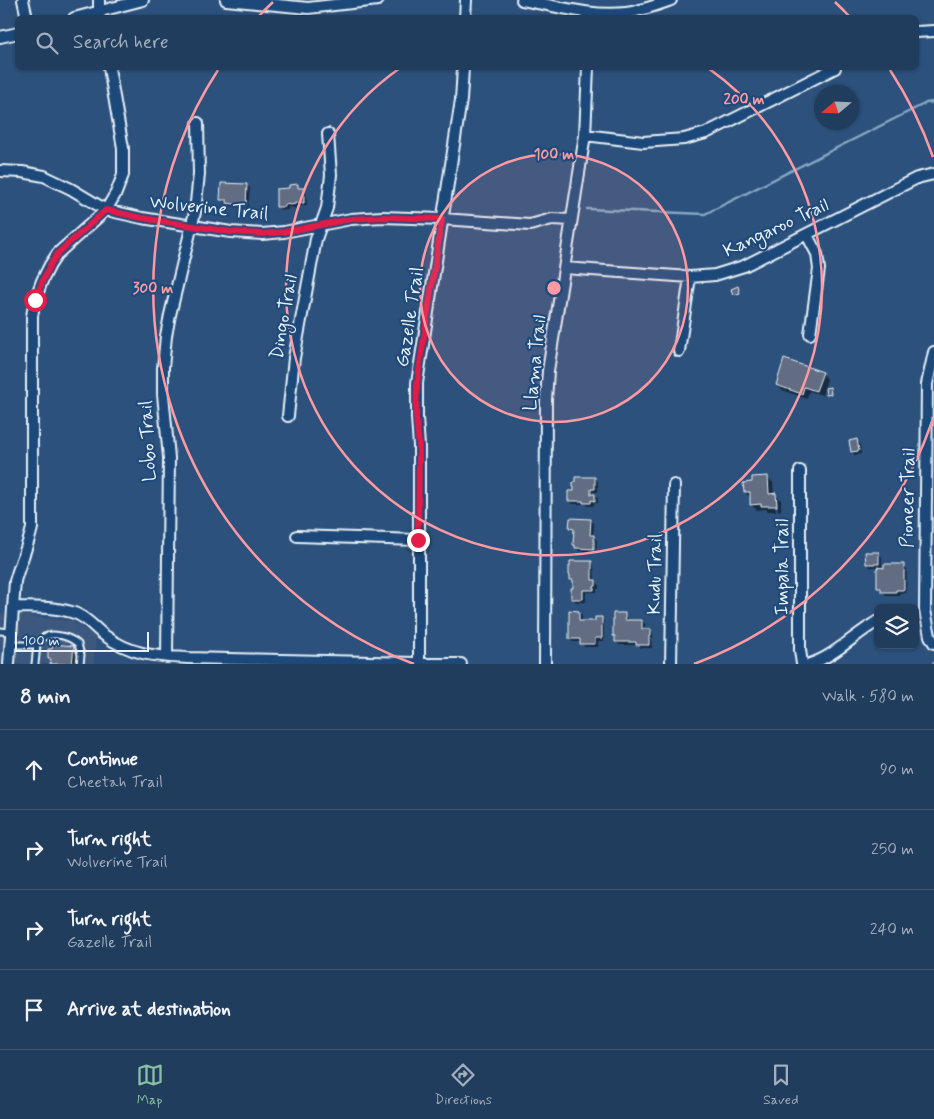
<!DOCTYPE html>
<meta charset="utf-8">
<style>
:root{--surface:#213d5d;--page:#2d4866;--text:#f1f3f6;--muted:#a2aebc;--line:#3e5672;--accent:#8abfa5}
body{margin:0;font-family:Mynerve,sans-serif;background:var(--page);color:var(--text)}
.controls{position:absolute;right:15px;bottom:15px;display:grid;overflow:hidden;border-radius:8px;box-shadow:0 1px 4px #0004}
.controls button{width:45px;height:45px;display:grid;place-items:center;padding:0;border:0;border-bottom:1px solid var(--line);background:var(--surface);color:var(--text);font:25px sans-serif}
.compass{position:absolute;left:814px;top:85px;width:45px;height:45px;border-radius:50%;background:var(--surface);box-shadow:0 1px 4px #0004;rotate:251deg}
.scale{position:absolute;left:15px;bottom:12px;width:134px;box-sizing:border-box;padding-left:5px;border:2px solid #e8f1f8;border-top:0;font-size:14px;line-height:18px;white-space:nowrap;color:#e8f1f8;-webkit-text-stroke:4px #1f4a7a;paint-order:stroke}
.stop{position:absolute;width:15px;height:15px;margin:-11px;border:4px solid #e11d48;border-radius:50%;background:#fff}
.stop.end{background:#e11d48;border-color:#fff;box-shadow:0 1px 5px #0008}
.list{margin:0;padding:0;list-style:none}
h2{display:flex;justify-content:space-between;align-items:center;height:65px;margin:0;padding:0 20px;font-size:21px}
h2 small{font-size:16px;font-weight:400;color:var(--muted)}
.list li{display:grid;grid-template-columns:32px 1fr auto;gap:15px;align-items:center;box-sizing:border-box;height:80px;padding:0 20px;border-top:1px solid var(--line)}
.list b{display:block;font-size:19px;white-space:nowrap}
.list p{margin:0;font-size:16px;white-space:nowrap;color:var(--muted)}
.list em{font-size:16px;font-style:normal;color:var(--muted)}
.icon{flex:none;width:28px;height:28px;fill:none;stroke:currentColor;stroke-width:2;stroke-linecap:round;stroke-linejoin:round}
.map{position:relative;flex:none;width:934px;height:664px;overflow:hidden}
.search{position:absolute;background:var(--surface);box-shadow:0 1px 4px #0004;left:15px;right:15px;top:15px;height:55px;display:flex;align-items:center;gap:12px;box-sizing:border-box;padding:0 18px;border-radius:8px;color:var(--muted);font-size:19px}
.sheet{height:385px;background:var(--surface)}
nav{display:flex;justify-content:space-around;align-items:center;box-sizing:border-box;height:70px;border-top:1px solid var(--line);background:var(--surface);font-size:14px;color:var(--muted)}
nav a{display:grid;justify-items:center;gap:2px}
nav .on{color:var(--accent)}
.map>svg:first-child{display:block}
.built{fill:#3c597e}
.shadow{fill:#0007}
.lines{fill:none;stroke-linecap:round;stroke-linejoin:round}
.stream{stroke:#86a8c4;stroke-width:2.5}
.building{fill:#626c82;stroke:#e8f1f8}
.lane-casing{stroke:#e8f1f8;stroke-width:9}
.street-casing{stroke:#e8f1f8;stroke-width:14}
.lane{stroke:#1f4a7a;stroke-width:5}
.street{stroke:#1f4a7a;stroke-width:10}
.route{stroke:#e11d48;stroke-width:6}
.ring{fill:none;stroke:#ff9aa2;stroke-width:2.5}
.labels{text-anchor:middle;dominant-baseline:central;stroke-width:4.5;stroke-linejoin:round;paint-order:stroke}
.street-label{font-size:19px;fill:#e8f1f8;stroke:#1f4a7a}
.centre{fill:#ff9aa2;stroke:#1f4a7a;stroke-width:2.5}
.ring-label{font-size:15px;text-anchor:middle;font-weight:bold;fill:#ff9aa2;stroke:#1f4a7a;stroke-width:4.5;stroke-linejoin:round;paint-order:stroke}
</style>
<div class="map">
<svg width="934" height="664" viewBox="0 0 934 664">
<rect width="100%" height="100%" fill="#2c517c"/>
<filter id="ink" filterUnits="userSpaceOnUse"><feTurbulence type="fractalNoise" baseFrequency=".02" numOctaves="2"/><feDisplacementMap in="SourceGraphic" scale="10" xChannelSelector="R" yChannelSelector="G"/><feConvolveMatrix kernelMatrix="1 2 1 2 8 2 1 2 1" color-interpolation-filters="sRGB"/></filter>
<g filter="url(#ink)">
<path class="built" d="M 0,613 L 72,621 L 96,637 L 94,664 L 0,664 Z"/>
<path class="shadow" d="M 246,185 L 250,188 L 248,208 L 231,206 L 228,203 L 225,203 L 221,199 Z
M 297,186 L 306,193 L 307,206 L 297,206 L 297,207 L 295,208 L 288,207 L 288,210 L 281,210 L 277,207 L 290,190 Z
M 822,373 L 827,379 L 822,395 L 809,391 L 807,399 L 782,390 L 777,385 Z
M 856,441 L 860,444 L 861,454 L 855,455 L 852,452 Z
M 595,478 L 598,482 L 598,492 L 593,492 L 593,495 L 598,498 L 598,503 L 594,503 L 593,506 L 588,506 L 586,504 L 573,504 L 569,501 L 576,493 Z
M 768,478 L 773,483 L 774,495 L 775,495 L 781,500 L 781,510 L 778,511 L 777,499 L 775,499 L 776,511 L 768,511 L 766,509 L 757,510 L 751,505 L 751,498 L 745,492 L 753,483 Z
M 590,520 L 594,523 L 593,536 L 597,540 L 596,552 L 579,551 L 574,545 L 575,531 L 570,528 Z
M 878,553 L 882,557 L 882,569 L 903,566 L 907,569 L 906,593 L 899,593 L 899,595 L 886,595 L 878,587 L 878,567 L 870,567 L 867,564 Z
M 591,562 L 594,566 L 595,581 L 599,585 L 599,589 L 597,589 L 597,592 L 586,592 L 586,602 L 576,602 L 572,598 L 575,589 L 575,583 L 571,580 Z
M 579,612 L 582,615 L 582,622 L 597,622 L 601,618 L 604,621 L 604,641 L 598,641 L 598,647 L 585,647 L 582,644 L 582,642 L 573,642 L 570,639 Z
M 625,615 L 628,618 L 628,621 L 642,621 L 645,624 L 645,630 L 650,630 L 653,633 L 653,638 L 651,638 L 652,648 L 641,648 L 638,645 L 620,645 L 616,642 Z
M 73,647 L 81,654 L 80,664 L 52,664 L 52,661 L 49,658 Z"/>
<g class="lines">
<path class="stream" d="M 587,209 L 705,214 L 926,103 L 934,102
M 933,664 L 934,663"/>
</g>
<path class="building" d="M 221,183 L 247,184 L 246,206 L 227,203 L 227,200 L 220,200 Z
M 298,184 L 298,188 L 304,188 L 304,203 L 295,203 L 295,204 L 291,205 L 285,204 L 285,207 L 276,207 L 276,189 L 289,188 L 289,185 Z
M 738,286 L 740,293 L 733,295 L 731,289 Z
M 784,359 L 823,372 L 816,391 L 804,387 L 802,394 L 776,385 Z
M 830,387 L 831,394 L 826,395 L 825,388 Z
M 857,439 L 859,451 L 851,452 L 849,441 Z
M 768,476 L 769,494 L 776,493 L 777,506 L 761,506 L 761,504 L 750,505 L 750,492 L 744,492 L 743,483 L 752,482 L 752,477 Z
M 575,477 L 595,477 L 595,489 L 591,489 L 591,494 L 595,494 L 595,501 L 591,500 L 591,503 L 583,503 L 583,501 L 568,501 L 568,491 L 574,491 L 574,487 L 573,487 L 573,482 L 575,482 Z
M 570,518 L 591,519 L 590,535 L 594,535 L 594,549 L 575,548 L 575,545 L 573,545 L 574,529 L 569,528 Z
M 865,552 L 879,552 L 879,564 L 866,564 Z
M 570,561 L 592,561 L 592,580 L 596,580 L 596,586 L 594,586 L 594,590 L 583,590 L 583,599 L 571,599 L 571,588 L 573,588 L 573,580 L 570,580 L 570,575 L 569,575 L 569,566 L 570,566 Z
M 884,564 L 904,564 L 904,590 L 896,590 L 896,592 L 881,592 L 881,588 L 877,588 L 877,567 L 884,568 Z
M 569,610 L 579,611 L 579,621 L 595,621 L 595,617 L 602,617 L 602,638 L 595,638 L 595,644 L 580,644 L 580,639 L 569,639 Z
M 613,613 L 625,613 L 625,620 L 642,620 L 642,629 L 651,629 L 651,636 L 649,636 L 649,645 L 636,645 L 636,642 L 615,642 L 615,636 L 613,636 Z
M 53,644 L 74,646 L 72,664 L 50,664 L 51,659 L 48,659 L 48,649 L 52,649 Z"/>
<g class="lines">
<defs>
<path id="lane" d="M 0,631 L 11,632
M 10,645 L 37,645 C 43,629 68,635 78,644 L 81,655 L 80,664
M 35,664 L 37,645"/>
<path id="street" d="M 23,0 L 27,18
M 99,0 L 99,11 L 100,17
M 226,0 L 308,8 L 378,0
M 522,0 C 556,6 591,17 626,13 C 641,11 657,5 671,0
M 74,18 L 143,0
M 465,18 L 466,0
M 916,32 L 934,31
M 0,37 L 18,33
M 585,135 L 643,142 L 684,139 L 706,133 L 726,123 L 835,68
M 0,171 L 22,172 L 44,176 L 71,189 L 106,210 L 142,218 L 231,232 L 262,234 L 284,232 L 351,219 L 382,217 L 442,219 L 530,225 L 552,219 L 571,220
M 807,235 L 817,254 L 819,269 L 810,334
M 564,268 L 690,277 L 715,275 L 744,266 L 917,178 L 934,174
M 679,351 L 690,277
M 934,352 L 927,384 L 925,610 L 930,636 L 934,643
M 288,416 L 294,358 L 316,239 L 327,208 L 331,175 L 328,134
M 800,471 L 800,650 L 802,664
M 297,536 L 418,540
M 13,607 C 34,608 57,606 77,614 C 88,619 95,628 104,635 C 131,655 155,656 187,658 L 461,664
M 167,657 L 169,458 L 163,394 L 163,368 L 166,336 L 170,315 L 195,212 L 199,174 L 198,123
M 419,663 L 419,446 L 417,418 L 417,383 L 461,100 L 463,68
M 9,664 L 15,581 C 20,563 28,546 32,528 L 32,316 L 35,300 L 42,281 L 50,265 L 58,253 L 106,210 L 116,193 L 123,175 L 123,148 L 109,68
M 545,664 L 546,400 L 548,371 L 585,135 L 588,68
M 671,664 L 674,485
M 810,664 C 835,656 855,634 878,621"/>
</defs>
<use href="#lane" class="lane-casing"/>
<use href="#street" class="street-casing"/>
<use href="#lane" class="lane"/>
<use href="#street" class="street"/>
</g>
</g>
<g class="lines" filter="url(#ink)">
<path class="route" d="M 35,300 L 42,282 L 50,265 L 58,253 L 106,210 L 142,218 L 231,232 L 262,234 L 284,232 L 351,219 L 382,217 L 442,219 L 417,383 L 416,418 L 419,446 L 418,540"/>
</g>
<circle cx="554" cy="288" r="134" fill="#ff9aa2" fill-opacity=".12"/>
<g class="ring">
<circle cx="554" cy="288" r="134"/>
<path d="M708 68A268 268 0 1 1 400 68"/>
<path d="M933 419A401 401 0 0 1 694 664M414 664A401 401 0 0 1 218 70M258 17A401 401 0 0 1 273 2M835 2A401 401 0 0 1 850 17M890 70A401 401 0 0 1 933 157"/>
</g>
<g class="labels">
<g class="street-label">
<text transform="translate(209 208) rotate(6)">Wolverine Trail</text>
<text transform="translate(776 228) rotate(-25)">Kangaroo Trail</text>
<text transform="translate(284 317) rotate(-80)">Dingo Trail</text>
<text transform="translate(410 317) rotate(-81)">Gazelle Trail</text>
<text transform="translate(535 363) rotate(-84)">Llama Trail</text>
<text transform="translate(148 441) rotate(-93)">Lobo Trail</text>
<text transform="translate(908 498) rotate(-89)">Pioneer Trail</text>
<text transform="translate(782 567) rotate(-90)">Impala Trail</text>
<text transform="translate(655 574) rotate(-89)">Kudu Trail</text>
</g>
</g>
<circle cx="554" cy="288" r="8" class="centre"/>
<g class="ring-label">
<text x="744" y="104">200 m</text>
<text x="554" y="159">100 m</text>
<text x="153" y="293">300 m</text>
</g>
</svg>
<div class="controls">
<button><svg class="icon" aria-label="layers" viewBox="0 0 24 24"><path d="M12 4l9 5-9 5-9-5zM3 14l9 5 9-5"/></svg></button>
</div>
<svg class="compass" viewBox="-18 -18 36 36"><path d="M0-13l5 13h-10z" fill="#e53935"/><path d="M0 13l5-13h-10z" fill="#a2aebc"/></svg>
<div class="scale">100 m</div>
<div class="stop" style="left:35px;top:300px"></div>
<div class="stop end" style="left:418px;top:540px"></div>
<div class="search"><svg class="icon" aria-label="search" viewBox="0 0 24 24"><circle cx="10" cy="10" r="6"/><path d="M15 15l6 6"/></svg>Search here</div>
</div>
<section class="sheet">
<h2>8 min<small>Walk · 580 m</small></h2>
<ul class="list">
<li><svg class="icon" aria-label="ahead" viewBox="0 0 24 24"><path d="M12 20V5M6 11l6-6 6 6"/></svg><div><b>Continue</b><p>Cheetah Trail</p></div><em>90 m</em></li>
<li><svg class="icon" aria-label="right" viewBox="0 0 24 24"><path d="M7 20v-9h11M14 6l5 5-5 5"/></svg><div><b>Turn right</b><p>Wolverine Trail</p></div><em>250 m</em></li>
<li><svg class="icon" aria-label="right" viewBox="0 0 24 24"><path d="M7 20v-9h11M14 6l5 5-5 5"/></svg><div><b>Turn right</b><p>Gazelle Trail</p></div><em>240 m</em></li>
<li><svg class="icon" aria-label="arrive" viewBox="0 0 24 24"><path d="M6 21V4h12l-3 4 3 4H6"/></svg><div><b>Arrive at destination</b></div></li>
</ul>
</section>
<nav>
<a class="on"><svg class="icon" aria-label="map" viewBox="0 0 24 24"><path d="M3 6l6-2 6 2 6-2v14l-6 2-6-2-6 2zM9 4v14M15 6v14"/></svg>Map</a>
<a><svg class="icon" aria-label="directions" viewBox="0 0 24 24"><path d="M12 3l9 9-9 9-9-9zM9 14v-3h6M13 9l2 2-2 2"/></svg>Directions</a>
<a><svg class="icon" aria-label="saved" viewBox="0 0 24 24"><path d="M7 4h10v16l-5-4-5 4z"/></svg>Saved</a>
</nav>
